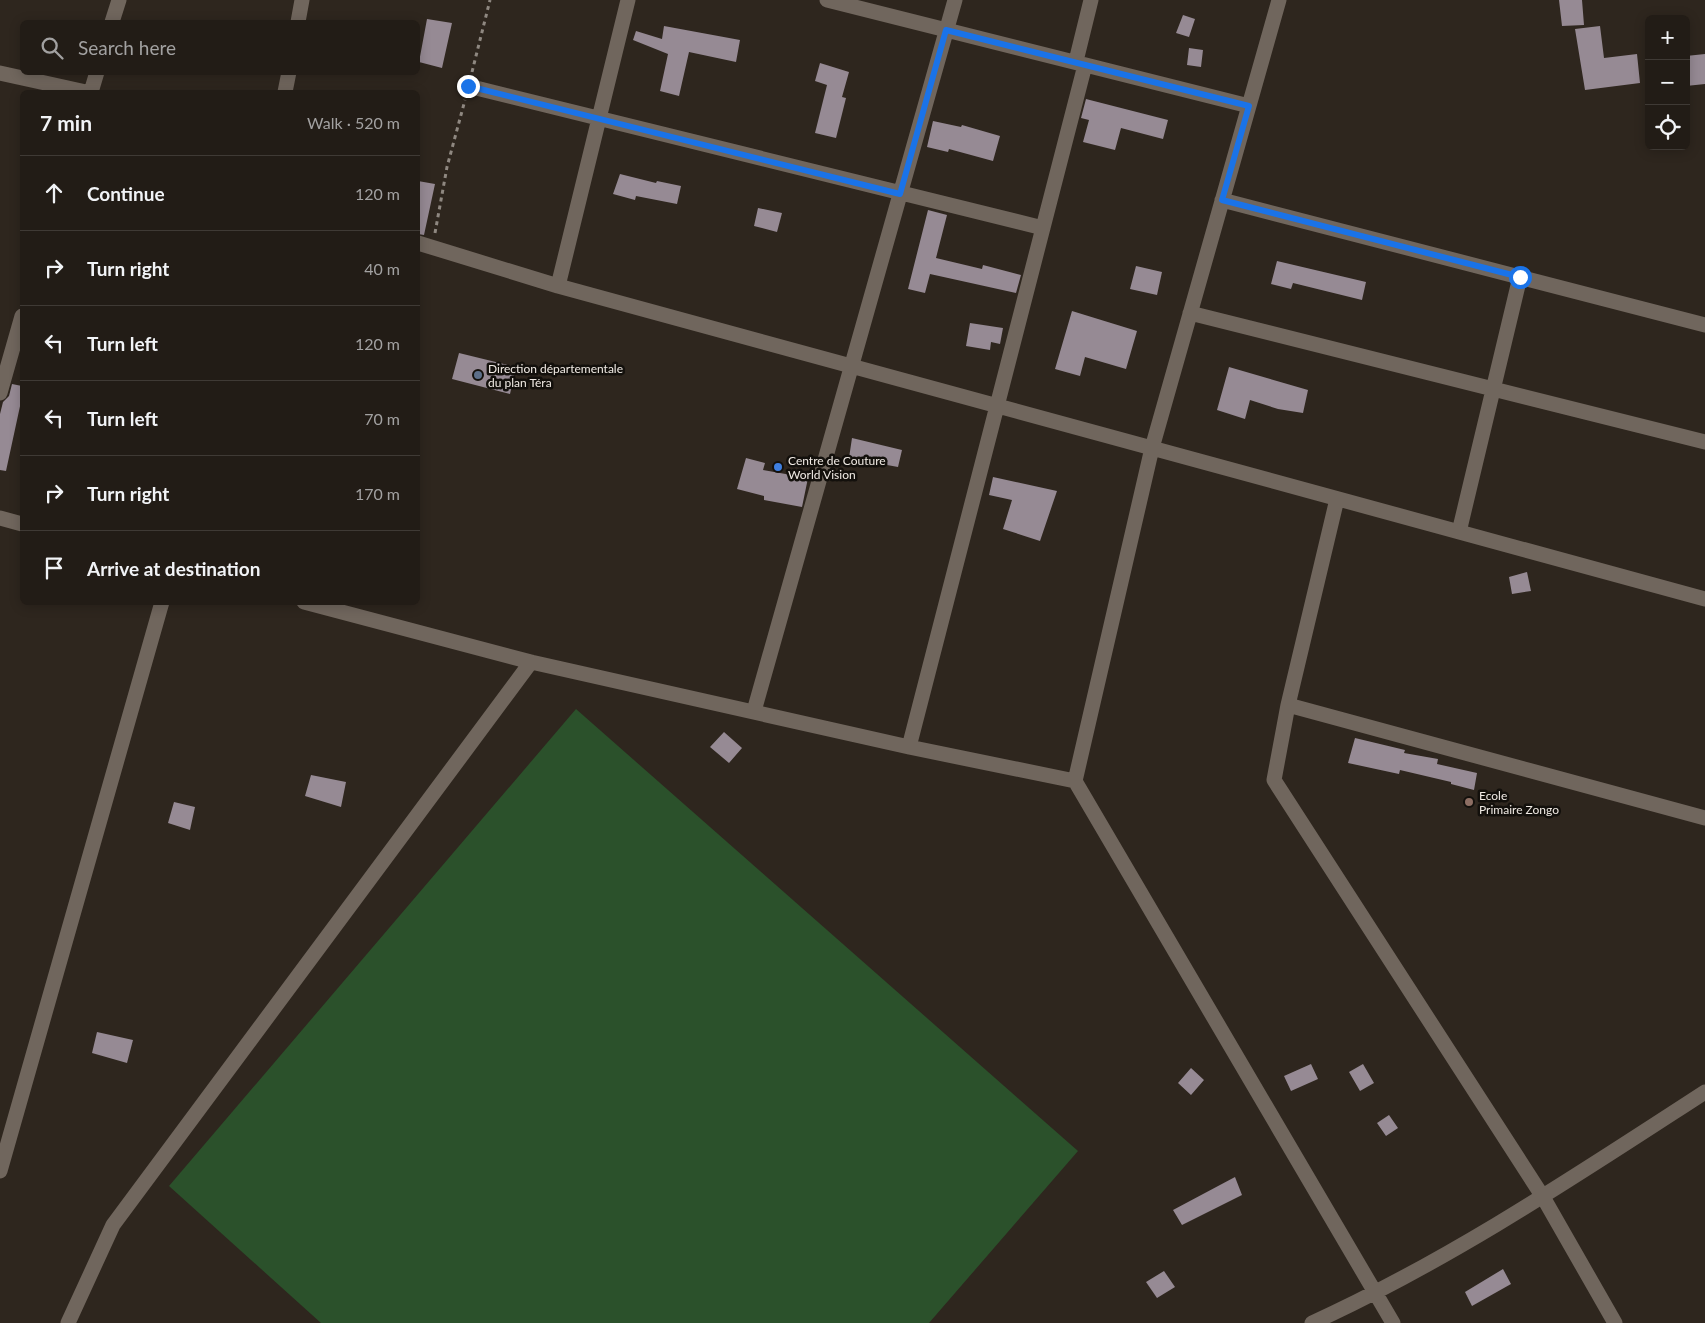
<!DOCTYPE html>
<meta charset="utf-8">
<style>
:root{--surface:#221c16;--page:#2e2923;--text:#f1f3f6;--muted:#a2a1a1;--line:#3f3a35}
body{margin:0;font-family:Lato,sans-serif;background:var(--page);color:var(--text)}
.controls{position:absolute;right:15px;top:15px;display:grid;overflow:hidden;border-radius:8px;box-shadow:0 2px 12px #0003}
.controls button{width:45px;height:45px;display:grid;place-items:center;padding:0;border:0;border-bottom:1px solid var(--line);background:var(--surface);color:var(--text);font:25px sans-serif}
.stop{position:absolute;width:15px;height:15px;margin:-11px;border:4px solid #1a73e8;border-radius:50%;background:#fff}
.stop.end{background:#1a73e8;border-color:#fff;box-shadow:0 1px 5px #0008}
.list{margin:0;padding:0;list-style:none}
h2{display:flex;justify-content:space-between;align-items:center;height:65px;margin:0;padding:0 20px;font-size:21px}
h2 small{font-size:16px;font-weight:400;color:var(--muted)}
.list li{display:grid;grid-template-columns:32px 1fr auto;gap:15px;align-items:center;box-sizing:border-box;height:75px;padding:0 20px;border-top:1px solid var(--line)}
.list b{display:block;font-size:19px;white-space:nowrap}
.list em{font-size:16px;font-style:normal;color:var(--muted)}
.icon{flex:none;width:28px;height:28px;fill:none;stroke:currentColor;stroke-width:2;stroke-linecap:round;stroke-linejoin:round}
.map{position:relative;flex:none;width:1705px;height:1323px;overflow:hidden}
.search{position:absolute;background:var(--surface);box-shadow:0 2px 12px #0003;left:20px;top:20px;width:400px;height:55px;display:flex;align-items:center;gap:12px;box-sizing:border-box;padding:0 18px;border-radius:8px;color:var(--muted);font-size:19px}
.panel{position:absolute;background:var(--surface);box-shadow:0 2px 12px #0003;left:20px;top:90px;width:400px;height:515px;border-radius:8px}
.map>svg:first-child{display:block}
.green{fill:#2b512b}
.building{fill:#968a94}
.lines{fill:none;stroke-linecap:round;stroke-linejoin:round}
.path{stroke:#8f8881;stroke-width:3;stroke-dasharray:4 4;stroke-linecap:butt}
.minor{stroke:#70665d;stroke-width:15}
.route{stroke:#1a73e8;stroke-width:6}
.service-dot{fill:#5c6f8a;stroke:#13100c;stroke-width:2}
.shop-dot{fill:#3f7fe0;stroke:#13100c;stroke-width:2}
.education-dot{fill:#8d6e63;stroke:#13100c;stroke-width:2}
.labels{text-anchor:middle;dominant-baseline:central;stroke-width:5;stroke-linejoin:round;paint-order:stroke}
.poi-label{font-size:12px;fill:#f0eae4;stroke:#13100c;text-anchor:start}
</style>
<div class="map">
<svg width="1705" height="1323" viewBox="0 0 1705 1323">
<rect width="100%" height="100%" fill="#2e261e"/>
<path class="green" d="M 576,709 L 1078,1151 L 929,1323 L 321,1323 L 169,1186 Z"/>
<path class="building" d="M 1559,0 L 1582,0 L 1584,25 L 1562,26 Z
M 1183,15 L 1195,19 L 1189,37 L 1176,33 Z
M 427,19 L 452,23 L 442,68 L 419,62 Z
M 664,26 L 740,40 L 736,62 L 689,52 L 679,96 L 660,91 L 668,54 L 633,40 L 636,31 L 662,39 Z
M 1600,26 L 1604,58 L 1637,54 L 1640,83 L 1585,90 L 1575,29 Z
M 1189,48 L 1203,50 L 1201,67 L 1187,65 Z
M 1705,54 L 1705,84 L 1686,86 L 1686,56 Z
M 820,63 L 849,72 L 842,97 L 846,98 L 836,138 L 815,133 L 827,85 L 815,81 Z
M 1086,99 L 1168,120 L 1163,139 L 1121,128 L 1115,150 L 1083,142 L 1089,120 L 1081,118 Z
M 933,121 L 961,127 L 962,125 L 1000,136 L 993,161 L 949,149 L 948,152 L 927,147 Z
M 620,174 L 656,183 L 657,181 L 681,186 L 677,204 L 636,196 L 635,200 L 613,194 Z
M 418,181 L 435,184 L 424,235 L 418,234 Z
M 758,208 L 782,213 L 777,232 L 754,226 Z
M 928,210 L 947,215 L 936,258 L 982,269 L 983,265 L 1021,275 L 1016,293 L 930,274 L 925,293 L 908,289 Z
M 1277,261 L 1366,282 L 1362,300 L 1293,283 L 1291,289 L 1271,284 Z
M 1136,266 L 1162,272 L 1157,295 L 1130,289 Z
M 1072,311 L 1137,331 L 1126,369 L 1085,357 L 1080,376 L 1055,369 Z
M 970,323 L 1003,328 L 1000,344 L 991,342 L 990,350 L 966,346 Z
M 459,353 L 516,367 L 510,394 L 452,379 Z
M 1229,367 L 1308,390 L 1303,413 L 1278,409 L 1250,400 L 1245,419 L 1217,410 Z
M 12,384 L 22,386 L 22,397 L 6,471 L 0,470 L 0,414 L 3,402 L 9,396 Z
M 852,438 L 902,450 L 898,467 L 849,458 Z
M 746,458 L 765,463 L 763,470 L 808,478 L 802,507 L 764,500 L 764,496 L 737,489 Z
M 993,477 L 1057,491 L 1040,541 L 1003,529 L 1012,500 L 989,495 Z
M 1527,572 L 1531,591 L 1512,594 L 1509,577 Z
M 724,732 L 742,748 L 729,763 L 710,747 Z
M 1355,738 L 1405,750 L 1404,753 L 1438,759 L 1437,764 L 1477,773 L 1474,790 L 1451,784 L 1451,782 L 1400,770 L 1399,774 L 1348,763 Z
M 311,775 L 346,782 L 341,807 L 305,796 Z
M 174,802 L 195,807 L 190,830 L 168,823 Z
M 97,1032 L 133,1040 L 127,1063 L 92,1053 Z
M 1311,1064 L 1318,1079 L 1291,1091 L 1284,1076 Z
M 1363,1064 L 1374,1083 L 1360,1091 L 1349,1072 Z
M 1191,1068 L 1204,1080 L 1191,1095 L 1178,1083 Z
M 1389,1115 L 1398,1128 L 1386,1136 L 1377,1123 Z
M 1235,1177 L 1242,1195 L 1182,1225 L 1173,1210 Z
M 1503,1269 L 1511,1284 L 1472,1306 L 1465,1292 Z
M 1164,1271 L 1175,1287 L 1157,1298 L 1146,1282 Z"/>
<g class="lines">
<path class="path" d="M 472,72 L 490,0
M 435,233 L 447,167 L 465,100"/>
<path class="minor" d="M 827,0 L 1249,106
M 1279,0 L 1152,448 L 1075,781 L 1393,1323
M 112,22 L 119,0
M 298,22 L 302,0
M 1076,61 L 1091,0
M 0,73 L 86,92
M 468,86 L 1043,228
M 91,92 L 97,72
M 285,92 L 289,72
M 1222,200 L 1705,325
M 418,243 L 558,286 L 1705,599
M 558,286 L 628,0
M 1190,313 L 1705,442
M 0,393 L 22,316
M 1337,499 L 1288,705 L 1274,780 L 1543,1197 L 1615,1323
M 0,518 L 22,524
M 1459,532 L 1520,277
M 304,602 L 531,662 L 909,747 L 1075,781
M 1288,705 L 1705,818
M 754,711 L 955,0
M 909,747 L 1085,65
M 0,1171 L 162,602
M 68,1323 L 113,1225 L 531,662
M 1312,1323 C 1450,1260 1577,1175 1705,1092"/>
</g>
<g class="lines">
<path class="route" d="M 468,86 L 900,194 L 946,30 L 1249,106 L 1222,200 L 1520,277"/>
</g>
<circle class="service-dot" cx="478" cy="375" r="5"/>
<circle class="shop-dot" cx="778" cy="467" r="5"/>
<circle class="education-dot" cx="1469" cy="802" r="5"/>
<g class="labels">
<g class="poi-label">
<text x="488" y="368">Direction départementale<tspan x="488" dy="14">du plan Téra</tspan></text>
<text x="788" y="460">Centre de Couture<tspan x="788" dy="14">World Vision</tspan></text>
<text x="1479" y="795">Ecole<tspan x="1479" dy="14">Primaire Zongo</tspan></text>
</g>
</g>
</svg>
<div class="controls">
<button>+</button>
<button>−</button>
<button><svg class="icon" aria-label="locate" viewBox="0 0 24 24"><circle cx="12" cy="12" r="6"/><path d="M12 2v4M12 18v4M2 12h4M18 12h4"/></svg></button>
</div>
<div class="stop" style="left:1520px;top:277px"></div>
<div class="stop end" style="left:468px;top:86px"></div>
<div class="search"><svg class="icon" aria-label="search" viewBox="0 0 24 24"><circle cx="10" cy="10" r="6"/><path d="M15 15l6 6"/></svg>Search here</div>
<section class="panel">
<h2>7 min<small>Walk · 520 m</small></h2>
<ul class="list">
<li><svg class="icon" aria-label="ahead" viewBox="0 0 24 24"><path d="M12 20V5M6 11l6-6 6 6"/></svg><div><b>Continue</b></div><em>120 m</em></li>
<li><svg class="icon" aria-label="right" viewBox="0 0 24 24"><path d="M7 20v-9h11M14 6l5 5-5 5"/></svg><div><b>Turn right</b></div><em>40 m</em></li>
<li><svg class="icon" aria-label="left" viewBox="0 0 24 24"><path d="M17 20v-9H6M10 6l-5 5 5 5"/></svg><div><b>Turn left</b></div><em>120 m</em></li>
<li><svg class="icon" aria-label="left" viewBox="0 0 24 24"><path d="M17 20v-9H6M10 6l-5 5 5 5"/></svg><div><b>Turn left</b></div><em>70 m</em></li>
<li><svg class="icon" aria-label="right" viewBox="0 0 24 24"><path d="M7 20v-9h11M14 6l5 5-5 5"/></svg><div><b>Turn right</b></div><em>170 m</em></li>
<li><svg class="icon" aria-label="arrive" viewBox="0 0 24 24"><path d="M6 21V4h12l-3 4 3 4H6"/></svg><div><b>Arrive at destination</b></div></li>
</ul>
</section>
</div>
